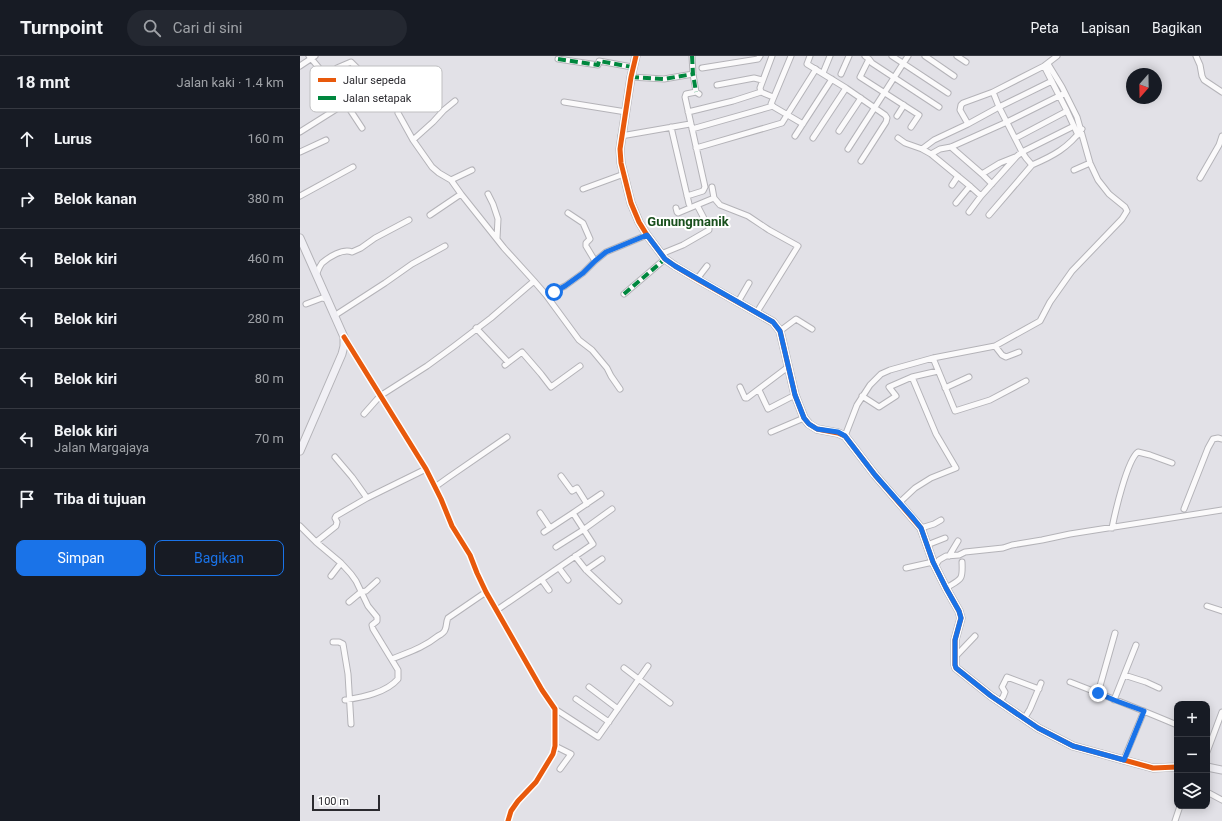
<!DOCTYPE html>
<html lang="id">
<meta charset="utf-8">
<style>
:root{--surface:#171b24;--page:#242831;--text:#f1f3f6;--muted:#9ea1a6;--line:#363941;--accent:#1a73e8}
body{margin:0;font-family:Roboto,sans-serif;background:var(--page);color:var(--text)}
.controls{position:absolute;right:12px;bottom:12px;display:grid;overflow:hidden;border-radius:8px;box-shadow:0 2px 10px #0003}
.controls button{width:36px;height:36px;display:grid;place-items:center;padding:0;border:0;border-bottom:1px solid var(--line);background:var(--surface);color:var(--text);font:20px sans-serif}
.compass{position:absolute;left:826px;top:12px;width:36px;height:36px;border-radius:50%;background:var(--surface);box-shadow:0 2px 10px #0003;rotate:200deg}
.scale{position:absolute;left:12px;bottom:10px;width:68px;box-sizing:border-box;padding-left:4px;border:2px solid #2b2a2f;border-top:0;font-size:11px;line-height:14px;white-space:nowrap;color:#2b2a2f;-webkit-text-stroke:3px #fff;paint-order:stroke}
.stop{position:absolute;width:12px;height:12px;margin:-9px;border:3px solid #1a73e8;border-radius:50%;background:#fff}
.stop.end{background:#1a73e8;border-color:#fff;box-shadow:0 1px 4px #0008}
.list{margin:0;padding:0;list-style:none}
h2{display:flex;justify-content:space-between;align-items:center;height:52px;margin:0;padding:0 16px;font-size:17px}
h2 small{font-size:13px;font-weight:400;color:var(--muted)}
.list li{display:grid;grid-template-columns:26px 1fr auto;gap:12px;align-items:center;box-sizing:border-box;height:60px;padding:0 16px;border-top:1px solid var(--line)}
.list b{display:block;font-size:15px;white-space:nowrap}
.list p{margin:0;font-size:13px;white-space:nowrap;color:var(--muted)}
.list em{font-size:13px;font-style:normal;color:var(--muted)}
.actions{display:flex;gap:8px;padding:12px 16px}
.actions a{flex:1;padding:9px 0;border:1px solid var(--accent);border-radius:8px;text-align:center;font-size:14px;color:var(--accent)}
.actions .main{background:var(--accent);color:#fff}
.icon{flex:none;width:22px;height:22px;fill:none;stroke:currentColor;stroke-width:2;stroke-linecap:round;stroke-linejoin:round}
.map{position:relative;flex:none;width:922px;height:765px;overflow:hidden}
header{display:flex;align-items:center;gap:24px;box-sizing:border-box;height:56px;padding:0 20px;background:var(--surface);border-bottom:1px solid var(--line)}
header strong{font-size:19px}
nav{display:flex;gap:22px;margin-inline-start:auto;font-size:14px}
.search{width:280px;height:36px;background:var(--page);display:flex;align-items:center;gap:10px;box-sizing:border-box;padding:0 14px;border-radius:22px;color:var(--muted);font-size:15px}
main{display:flex}
aside{flex:1;background:var(--surface)}
.map>svg:first-child{display:block}
.lines{fill:none;stroke-linecap:round;stroke-linejoin:round}
.street-casing{stroke:#b4b3b8;stroke-width:7}
.secondary-casing{stroke:#b4b3b8;stroke-width:9}
.street{stroke:#fbfafb;stroke-width:5}
.secondary{stroke:#f1f0f5;stroke-width:7}
.quiet{stroke:#00873e;stroke-width:4;stroke-dasharray:8 4;stroke-linecap:butt}
.cycleway-casing{stroke:#fff;stroke-width:8}
.cycleway{stroke:#e8590c;stroke-width:5}
.route{stroke:#1a73e8;stroke-width:5}
.labels{text-anchor:middle;dominant-baseline:central;stroke-width:4;stroke-linejoin:round;paint-order:stroke}
.quarter-label{font-size:13px;font-weight:bold;fill:#184f1c;stroke:#fff}
.key{fill:#fff;stroke:#bfbfc1;stroke-width:1}
.key-label{font-size:11px;fill:#2b2a2f}
</style>
<header>
<strong>Turnpoint</strong>
<div class="search"><svg class="icon" aria-label="search" viewBox="0 0 24 24"><circle cx="10" cy="10" r="6"/><path d="M15 15l6 6"/></svg>Cari di sini</div>
<nav><a>Peta</a><a>Lapisan</a><a>Bagikan</a></nav>
</header>
<main>
<aside>
<h2>18 mnt<small>Jalan kaki · 1.4 km</small></h2>
<ul class="list">
<li><svg class="icon" aria-label="ahead" viewBox="0 0 24 24"><path d="M12 20V5M6 11l6-6 6 6"/></svg><div><b>Lurus</b></div><em>160 m</em></li>
<li><svg class="icon" aria-label="right" viewBox="0 0 24 24"><path d="M7 20v-9h11M14 6l5 5-5 5"/></svg><div><b>Belok kanan</b></div><em>380 m</em></li>
<li><svg class="icon" aria-label="left" viewBox="0 0 24 24"><path d="M17 20v-9H6M10 6l-5 5 5 5"/></svg><div><b>Belok kiri</b></div><em>460 m</em></li>
<li><svg class="icon" aria-label="left" viewBox="0 0 24 24"><path d="M17 20v-9H6M10 6l-5 5 5 5"/></svg><div><b>Belok kiri</b></div><em>280 m</em></li>
<li><svg class="icon" aria-label="left" viewBox="0 0 24 24"><path d="M17 20v-9H6M10 6l-5 5 5 5"/></svg><div><b>Belok kiri</b></div><em>80 m</em></li>
<li><svg class="icon" aria-label="left" viewBox="0 0 24 24"><path d="M17 20v-9H6M10 6l-5 5 5 5"/></svg><div><b>Belok kiri</b><p>Jalan Margajaya</p></div><em>70 m</em></li>
<li><svg class="icon" aria-label="arrive" viewBox="0 0 24 24"><path d="M6 21V4h12l-3 4 3 4H6"/></svg><div><b>Tiba di tujuan</b></div></li>
</ul>
<div class="actions"><a class="main">Simpan</a><a>Bagikan</a></div>
</aside>
<div class="map">
<svg width="922" height="765" viewBox="0 0 922 765">
<rect width="100%" height="100%" fill="#e2e1e7"/>
<g class="lines">
<defs>
<path id="street" d="M 9,0 L 25,19 L 29,16 L 32,16 L 37,12 L 51,6 L 84,39
M 392,0 L 393,18 L 396,36
M 472,0 L 460,32 L 461,36 L 473,41
M 491,0 L 471,48 L 474,51 L 503,68
M 510,0 L 507,8 L 546,32 L 585,59 L 587,62 L 586,66 L 561,105
M 565,0 L 569,3 L 560,21 L 619,59 L 611,71
M 592,0 L 648,37
M 625,0 L 654,20
M 657,0 L 666,6
M 757,0 L 744,10 L 693,36 L 699,51 L 722,96 L 726,102 L 732,109 C 753,100 768,92 782,73
M 896,0 L 900,9 L 902,20 L 904,24 L 922,36
M 258,3 L 298,9 L 299,5 L 332,11
M 569,3 L 572,7 L 639,51
M 0,10 L 15,0
M 744,10 L 767,55 L 778,79
M 402,12 L 458,3 L 460,0
M 523,17 L 530,0
M 22,18 L 39,37 L 62,72
M 541,18 L 549,0
M 331,21 L 364,23 L 393,18
M 417,29 L 454,22 L 462,24
M 264,46 L 326,56
M 388,56 L 433,45 L 461,36
M 98,57 L 113,84 L 132,111 L 139,117 L 151,124 L 161,138
M 597,60 L 604,49
M 668,68 L 660,54 L 661,49 L 663,47 L 693,36
M 371,71 L 389,148
M 392,73 L 473,50
M 539,75 L 561,42
M 0,76 L 46,47 L 57,46
M 321,80 L 390,68
M 495,80 L 532,23
M 513,82 L 546,32
M 598,82 L 605,87 L 622,93 L 631,98 L 671,131 L 681,140
M 716,82 L 767,55
M 113,84 L 133,66 L 144,54 L 155,45
M 651,91 L 682,118 L 692,128
M 396,92 L 482,67 L 516,13
M 548,93 L 608,0
M 622,93 L 634,84 L 668,68 L 699,51 L 752,25
M 0,96 L 26,84
M 631,98 L 640,93 L 651,91 L 707,66 L 765,37
M 774,114 L 790,107
M 682,118 L 700,107 L 715,101
M 900,122 L 919,89 L 922,80
M 151,124 L 172,114
M 652,129 L 658,120
M 412,131 L 414,142 L 420,149 L 448,160 L 469,174 L 498,190 L 457,256
M 283,133 L 324,118
M 188,138 L 193,148 L 198,163 L 197,182
M 0,140 L 53,111
M 387,140 L 403,135 L 405,131 L 385,41 L 386,38 L 396,36 L 399,38
M 656,147 L 670,130
M 397,149 L 414,142
M 669,156 L 681,140 L 717,100 L 722,96 L 774,70
M 268,157 L 283,167 L 290,183 L 286,187 L 286,190 L 295,205
M 130,159 L 161,138 L 204,192 L 234,225
M 689,159 L 732,109
M 361,198 L 383,189 L 409,174 L 409,172 L 397,149 L 378,157 L 377,156 L 376,152
M 16,219 C 18,215 19,211 22,207 C 29,201 43,192 52,196 L 61,192 L 75,182 L 109,164
M 397,223 L 407,210
M 324,238 L 365,203
M 246,239 L 279,284 L 292,294 L 307,312 L 311,320 L 320,333
M 438,246 L 449,227
M 6,248 L 22,242 L 27,243
M 34,260 L 85,227 L 112,208 L 145,190
M 176,272 L 208,306
M 480,275 L 496,263 L 512,273
M 45,282 L 126,413 L 141,443 L 152,470 L 170,499 L 177,517 L 186,536 L 242,634 L 255,653 L 255,690 L 253,698 L 236,726 L 218,745 L 211,755 L 208,765
M 695,290 L 702,299 L 706,301 L 719,296
M 633,302 L 655,355 L 690,344 L 726,325
M 205,309 L 222,296 L 241,318 L 251,331 L 280,310
M 440,331 L 445,342 L 447,342 L 488,311
M 645,332 L 669,321
M 459,334 L 468,353 L 495,339
M 562,340 L 579,351 L 596,340 L 589,331 L 612,321 L 638,315
M 64,358 L 80,340 L 127,310 L 153,291 L 191,262 L 234,225 L 246,239 L 265,230 L 283,217 L 295,205 L 306,196 L 347,179
M 471,376 L 504,362
M 545,380 L 557,349 L 570,329 L 581,318 L 590,314 L 633,302 L 695,290 L 740,265 L 750,246 L 772,215 L 822,163 L 827,155 L 825,151 L 809,138 L 798,124 L 790,107 L 777,61 L 762,31 L 748,8
M 35,401 L 52,421 L 67,442
M 261,420 L 272,435 L 277,432 L 287,448
M 135,431 L 149,421 L 207,381
M 599,447 L 615,432 L 631,422 L 656,412 L 636,378 L 612,321
M 884,453 L 908,392 L 913,383 L 918,382 L 922,383
M 240,457 L 250,472
M 273,457 L 301,438
M 0,470 L 16,486 L 41,507 L 51,518 L 56,525 L 68,550 L 77,561 L 77,565 L 72,569 L 73,573 L 98,614 L 98,623 C 86,637 63,641 45,644
M 621,472 L 634,468 L 641,464
M 812,472 C 815,457 827,404 838,396 L 850,399 L 872,407
M 16,486 L 36,470 L 37,466 L 35,462 L 36,460 L 67,442 L 126,413
M 627,489 L 645,482
M 256,491 L 283,474 L 312,453
M 275,500 L 286,514 L 319,545
M 649,500 L 658,485
M 635,510 L 639,504 L 646,500 L 659,499 L 665,496 L 703,492 L 712,489 L 742,484 L 770,478 L 922,454
M 259,512 L 268,524
M 606,512 L 633,506
M 286,514 L 302,503
M 31,520 L 41,507
M 242,524 L 249,534
M 646,532 C 661,523 663,525 662,506
M 49,546 L 61,536 L 66,535 L 77,525
M 907,550 L 922,555
M 197,554 L 293,488 L 273,457 L 244,476
M 33,586 L 39,586 L 43,588 L 48,618 L 51,668
M 655,601 L 675,580
M 92,603 C 109,596 123,592 138,580 C 140,579 144,577 145,574 C 147,570 146,566 148,562 L 186,536
M 324,612 L 370,647
M 824,619 L 846,626 L 859,632
M 770,626 C 806,640 842,654 877,669
M 289,631 L 318,653
M 798,637 L 815,577
M 276,643 L 309,666
M 814,644 L 836,589
M 699,646 L 703,641 L 705,636 L 702,631 L 707,621 L 739,633
M 255,653 L 298,681 L 348,610
M 724,663 L 730,653 L 741,627
M 255,690 L 271,698 L 260,713
M 907,696 L 922,656
M 824,703 L 844,655
M 907,736 L 922,744
M 875,765 L 880,750"/>
<path id="secondary" d="M 336,0 L 331,21 L 320,93 L 321,107 L 331,147 L 339,166 L 347,179 L 365,203 L 375,210 L 397,223 L 473,266 L 480,275 L 495,339 L 504,362 L 509,368 L 517,373 L 538,377 L 545,380 L 575,419 L 621,472 L 633,506 L 646,532 L 659,555 L 661,562 L 655,584 L 655,609 L 656,612 L 691,640 L 738,672 L 773,690 L 853,712 L 877,711
M 0,182 L 44,281 L 44,290 L 42,298 L 0,395
M 907,711 L 922,714"/>
</defs>
<use href="#street" class="street-casing"/>
<use href="#secondary" class="secondary-casing"/>
<use href="#street" class="street"/>
<use href="#secondary" class="secondary"/>
<path class="quiet" d="M 392,0 L 393,18 L 396,36
M 258,3 L 298,9 L 299,5 L 332,11
M 331,21 L 364,23 L 393,18
M 324,238 L 365,203"/>
<defs>
<path id="cycleway" d="M 336,0 L 331,21 L 320,93 L 321,107 L 331,147 L 339,166 L 347,179 L 365,203 L 375,210 L 397,223 L 473,266 L 480,275 L 495,339 L 504,362 L 509,368 L 517,373 L 538,377 L 545,380 L 575,419 L 621,472 L 633,506 L 646,532 L 659,555 L 661,562 L 655,584 L 655,609 L 656,612 L 691,640 L 738,672 L 773,690 L 853,712 L 877,711
M 44,281 L 126,413 L 141,443 L 152,470 L 170,499 L 177,517 L 186,536 L 242,634 L 255,653 L 255,690 L 253,698 L 236,726 L 218,745 L 211,755 L 208,765"/>
</defs>
<use href="#cycleway" class="cycleway-casing"/>
<use href="#cycleway" class="cycleway"/>
</g>
<g class="lines">
<path class="route" d="M 254,236 L 265,230 L 283,217 L 295,205 L 306,196 L 347,179 L 365,203 L 375,210 L 473,266 L 480,275 L 495,339 L 504,362 L 509,368 L 517,373 L 538,376 L 545,380 L 575,419 L 613,462 L 621,472 L 633,506 L 646,532 L 659,555 L 661,562 L 655,584 L 655,609 L 656,612 L 691,640 L 738,672 L 773,690 L 824,704 L 844,655 L 814,644 L 798,637"/>
</g>
<g class="labels">
<g class="quarter-label">
<text x="388" y="165">Gunungmanik</text>
</g>
</g>
<rect x="10" y="10" width="132" height="46" rx="6" class="key"/>
<rect x="18" y="22" width="18" height="4" fill="#e8590c"/>
<rect x="18" y="40" width="18" height="4" fill="#00873e"/>
<g class="key-label">
<text x="43" y="28">Jalur sepeda</text>
<text x="43" y="46">Jalan setapak</text>
</g>
</svg>
<div class="controls">
<button>+</button>
<button>−</button>
<button><svg class="icon" aria-label="layers" viewBox="0 0 24 24"><path d="M12 4l9 5-9 5-9-5zM3 14l9 5 9-5"/></svg></button>
</div>
<svg class="compass" viewBox="-18 -18 36 36"><path d="M0-13l5 13h-10z" fill="#e53935"/><path d="M0 13l5-13h-10z" fill="#9ea1a6"/></svg>
<div class="scale">100 m</div>
<div class="stop" style="left:254px;top:236px"></div>
<div class="stop end" style="left:798px;top:637px"></div>
</div>
</main>
